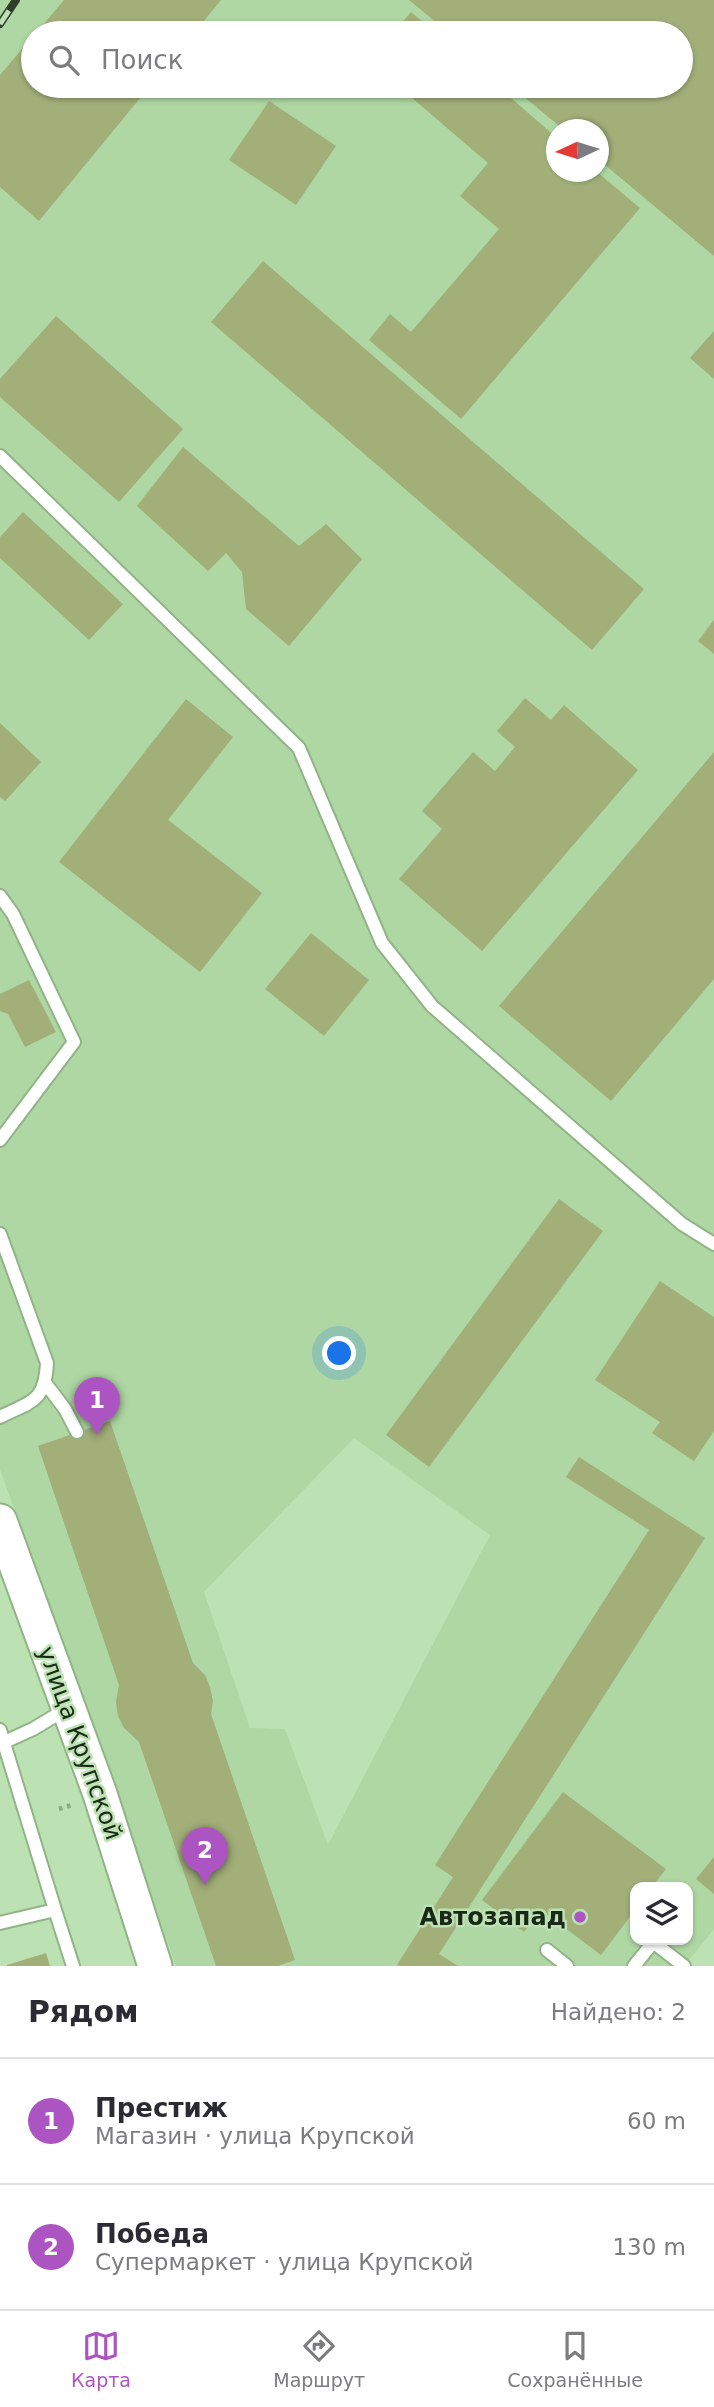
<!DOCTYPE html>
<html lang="ru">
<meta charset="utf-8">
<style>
:root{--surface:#fff;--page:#f7f7f7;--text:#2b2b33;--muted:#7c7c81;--line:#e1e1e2;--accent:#ac55c2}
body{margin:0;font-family:"DejaVu Sans",sans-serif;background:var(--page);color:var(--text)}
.controls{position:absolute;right:21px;bottom:21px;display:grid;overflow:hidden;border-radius:14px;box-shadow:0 2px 5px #0004}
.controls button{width:63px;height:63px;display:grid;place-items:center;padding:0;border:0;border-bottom:2px solid var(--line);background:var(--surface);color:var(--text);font:35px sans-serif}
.compass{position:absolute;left:546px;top:119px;width:63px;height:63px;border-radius:50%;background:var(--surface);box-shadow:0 2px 5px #0004;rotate:266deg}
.you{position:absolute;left:340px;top:1354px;width:24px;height:24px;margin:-18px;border:5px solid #fff;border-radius:50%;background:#1a73e8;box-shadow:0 0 0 10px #1a73e833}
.badge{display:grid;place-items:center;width:46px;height:46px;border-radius:50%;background:var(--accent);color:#fff;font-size:23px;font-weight:700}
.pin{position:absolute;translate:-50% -58px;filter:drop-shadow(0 2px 4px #0008)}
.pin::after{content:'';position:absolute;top:37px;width:24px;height:21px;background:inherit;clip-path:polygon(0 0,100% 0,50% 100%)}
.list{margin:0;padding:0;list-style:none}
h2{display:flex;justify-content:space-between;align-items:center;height:91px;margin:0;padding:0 28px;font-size:30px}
h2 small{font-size:23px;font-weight:400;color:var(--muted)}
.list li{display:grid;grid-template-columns:46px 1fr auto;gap:21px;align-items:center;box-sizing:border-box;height:126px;padding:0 28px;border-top:2px solid var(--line)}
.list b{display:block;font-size:26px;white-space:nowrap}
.list p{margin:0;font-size:23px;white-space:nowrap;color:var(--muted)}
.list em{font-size:23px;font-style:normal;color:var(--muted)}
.icon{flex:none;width:38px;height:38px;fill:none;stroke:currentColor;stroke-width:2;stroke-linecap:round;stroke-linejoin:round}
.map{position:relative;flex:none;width:714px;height:1966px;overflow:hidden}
.search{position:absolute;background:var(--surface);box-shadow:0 2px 5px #0004;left:21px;right:21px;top:21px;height:77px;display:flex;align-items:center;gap:18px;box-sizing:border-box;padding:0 24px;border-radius:38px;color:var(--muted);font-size:26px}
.sheet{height:343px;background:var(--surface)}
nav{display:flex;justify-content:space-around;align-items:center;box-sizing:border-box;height:98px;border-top:2px solid var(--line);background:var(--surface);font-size:19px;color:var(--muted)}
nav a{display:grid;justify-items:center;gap:4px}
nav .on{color:var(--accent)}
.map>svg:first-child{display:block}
.built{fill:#aed7a3;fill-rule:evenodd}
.building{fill:#a2af79}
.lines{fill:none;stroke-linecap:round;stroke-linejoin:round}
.lane-casing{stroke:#90b486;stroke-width:16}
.secondary-casing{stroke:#90b486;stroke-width:37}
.path{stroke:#8ba983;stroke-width:4.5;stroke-dasharray:3.5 5;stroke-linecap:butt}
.lane{stroke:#fff;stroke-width:12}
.secondary{stroke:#fff;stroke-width:33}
.rail-casing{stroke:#2f3f2b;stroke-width:8}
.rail{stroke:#bce1b2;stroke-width:5;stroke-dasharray:16;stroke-linecap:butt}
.poi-dot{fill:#ac55c2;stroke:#bce1b2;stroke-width:2.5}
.labels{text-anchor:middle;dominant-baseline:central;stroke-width:5;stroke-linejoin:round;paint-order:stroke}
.street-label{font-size:24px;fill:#1a2817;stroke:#bce1b2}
.poi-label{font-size:24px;font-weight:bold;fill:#1a2817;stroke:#bce1b2;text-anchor:end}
</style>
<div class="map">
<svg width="714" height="1966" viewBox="0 0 714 1966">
<rect width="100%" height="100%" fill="#bce1b2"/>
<path class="built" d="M 0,0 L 714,0 L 714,1929 L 684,1966 L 176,1966 L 0,1469 ZM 33,33 L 681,33 L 681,86 L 33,86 ZM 556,130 L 598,130 L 598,172 L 556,172 ZM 354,1438 L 490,1535 L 328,1845 L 285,1729 L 250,1728 L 204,1592 ZM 635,1887 L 688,1887 L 688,1940 L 635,1940 Z"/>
<path class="building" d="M 64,0 L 221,0 L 194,33 L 36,33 Z
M 409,0 L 714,0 L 714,256 L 598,159 L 598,130 L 564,130 L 511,86 L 681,86 L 681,33 L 449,33 Z
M 411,12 L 436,33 L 393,33 Z
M 33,36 L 33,86 L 150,86 L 39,221 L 0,187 L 0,75 Z
M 398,86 L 497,86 L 556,137 L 556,172 L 597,172 L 640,208 L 461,419 L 369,340 L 390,314 L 411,332 L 499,229 L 460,196 L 488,163 Z
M 269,101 L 336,146 L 296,205 L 229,160 Z
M 263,261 L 644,589 L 592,650 L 211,322 Z
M 56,316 L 183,429 L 119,502 L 0,397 L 0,379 Z
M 714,331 L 714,379 L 690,358 Z
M 183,447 L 299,546 L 326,524 L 362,559 L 289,646 L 246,609 L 242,572 L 226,553 L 208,571 L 137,506 Z
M 23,512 L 123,604 L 89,640 L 0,558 L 0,537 Z
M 714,620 L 714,654 L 698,641 Z
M 525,698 L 551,720 L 564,705 L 638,770 L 482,951 L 399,879 L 442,829 L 422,811 L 473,752 L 495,771 L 515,747 L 497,731 Z
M 186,699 L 233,737 L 168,820 L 262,893 L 200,972 L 59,862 Z
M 0,723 L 41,762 L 5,801 L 0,797 Z
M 714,752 L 714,979 L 611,1101 L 499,1006 Z
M 311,933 L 369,980 L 324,1036 L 265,989 Z
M 29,980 L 56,1032 L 25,1047 L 8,1014 L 0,1011 L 0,994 Z
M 559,1199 L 603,1231 L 429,1467 L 386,1435 Z
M 660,1281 L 714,1317 L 714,1431 L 694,1461 L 652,1433 L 660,1422 L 595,1380 Z
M 110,1421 L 193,1663 L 205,1675 L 210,1687 L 213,1701 L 211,1714 L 295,1960 L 278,1966 L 216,1966 L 139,1742 L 124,1728 L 118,1716 L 116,1702 L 119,1685 L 38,1446 Z
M 579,1457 L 705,1538 L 439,1954 L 458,1966 L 399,1966 L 397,1965 L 453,1877 L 435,1865 L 649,1530 L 566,1477 Z
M 563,1792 L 666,1869 L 652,1887 L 635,1887 L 635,1910 L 601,1955 L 541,1910 L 524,1932 L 482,1900 Z
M 714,1857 L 714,1894 L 696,1879 Z
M 46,1953 L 50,1966 L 7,1966 L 7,1965 Z"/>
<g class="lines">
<defs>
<path id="lane" d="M 0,456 L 299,748 L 382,943 L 432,1006 L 682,1224 L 714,1244
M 0,896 L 13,914 L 74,1042 L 0,1140
M 0,1234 L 47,1363 C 45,1402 32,1401 0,1417
M 46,1384 L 65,1409 L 77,1432
M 0,1730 L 55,1910
M 0,1744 L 33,1729 L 68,1708
M 0,1923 L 55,1910 L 73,1966
M 653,1942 L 684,1966
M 547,1950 L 567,1966
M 634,1966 L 655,1940"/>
<path id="secondary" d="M 0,1521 L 100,1794 L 155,1966"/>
</defs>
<use href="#lane" class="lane-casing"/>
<use href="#secondary" class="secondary-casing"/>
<path class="path" d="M 59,1809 L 72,1805"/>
<use href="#lane" class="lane"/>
<use href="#secondary" class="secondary"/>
<defs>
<path id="rail" d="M 0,24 L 16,0"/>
</defs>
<use href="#rail" class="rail-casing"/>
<use href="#rail" class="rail"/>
</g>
<circle class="poi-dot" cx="580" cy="1917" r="7"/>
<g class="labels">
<g class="street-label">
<text transform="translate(80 1743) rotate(70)">улица Крупской</text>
</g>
<g class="poi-label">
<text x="566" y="1917">Автозапад</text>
</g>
</g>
</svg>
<div class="controls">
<button><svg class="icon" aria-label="layers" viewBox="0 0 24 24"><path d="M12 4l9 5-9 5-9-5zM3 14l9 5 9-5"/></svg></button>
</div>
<svg class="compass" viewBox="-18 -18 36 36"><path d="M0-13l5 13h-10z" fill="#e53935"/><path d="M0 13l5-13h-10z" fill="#7c7c81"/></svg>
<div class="you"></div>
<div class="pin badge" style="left:97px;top:1435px">1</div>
<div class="pin badge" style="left:205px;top:1885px">2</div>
<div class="search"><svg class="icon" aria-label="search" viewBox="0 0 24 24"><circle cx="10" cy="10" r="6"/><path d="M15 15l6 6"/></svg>Поиск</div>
</div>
<section class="sheet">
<h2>Рядом<small>Найдено: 2</small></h2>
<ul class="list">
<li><span class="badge">1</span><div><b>Престиж</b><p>Магазин · улица Крупской</p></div><em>60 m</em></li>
<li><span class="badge">2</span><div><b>Победа</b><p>Супермаркет · улица Крупской</p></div><em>130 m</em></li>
</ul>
</section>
<nav>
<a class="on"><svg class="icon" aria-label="map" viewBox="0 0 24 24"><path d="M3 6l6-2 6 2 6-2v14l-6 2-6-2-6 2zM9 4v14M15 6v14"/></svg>Карта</a>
<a><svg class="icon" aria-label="directions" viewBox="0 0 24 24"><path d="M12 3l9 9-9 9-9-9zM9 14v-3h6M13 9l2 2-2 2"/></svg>Маршрут</a>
<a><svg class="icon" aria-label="saved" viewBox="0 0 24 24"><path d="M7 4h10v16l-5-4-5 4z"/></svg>Сохранённые</a>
</nav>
